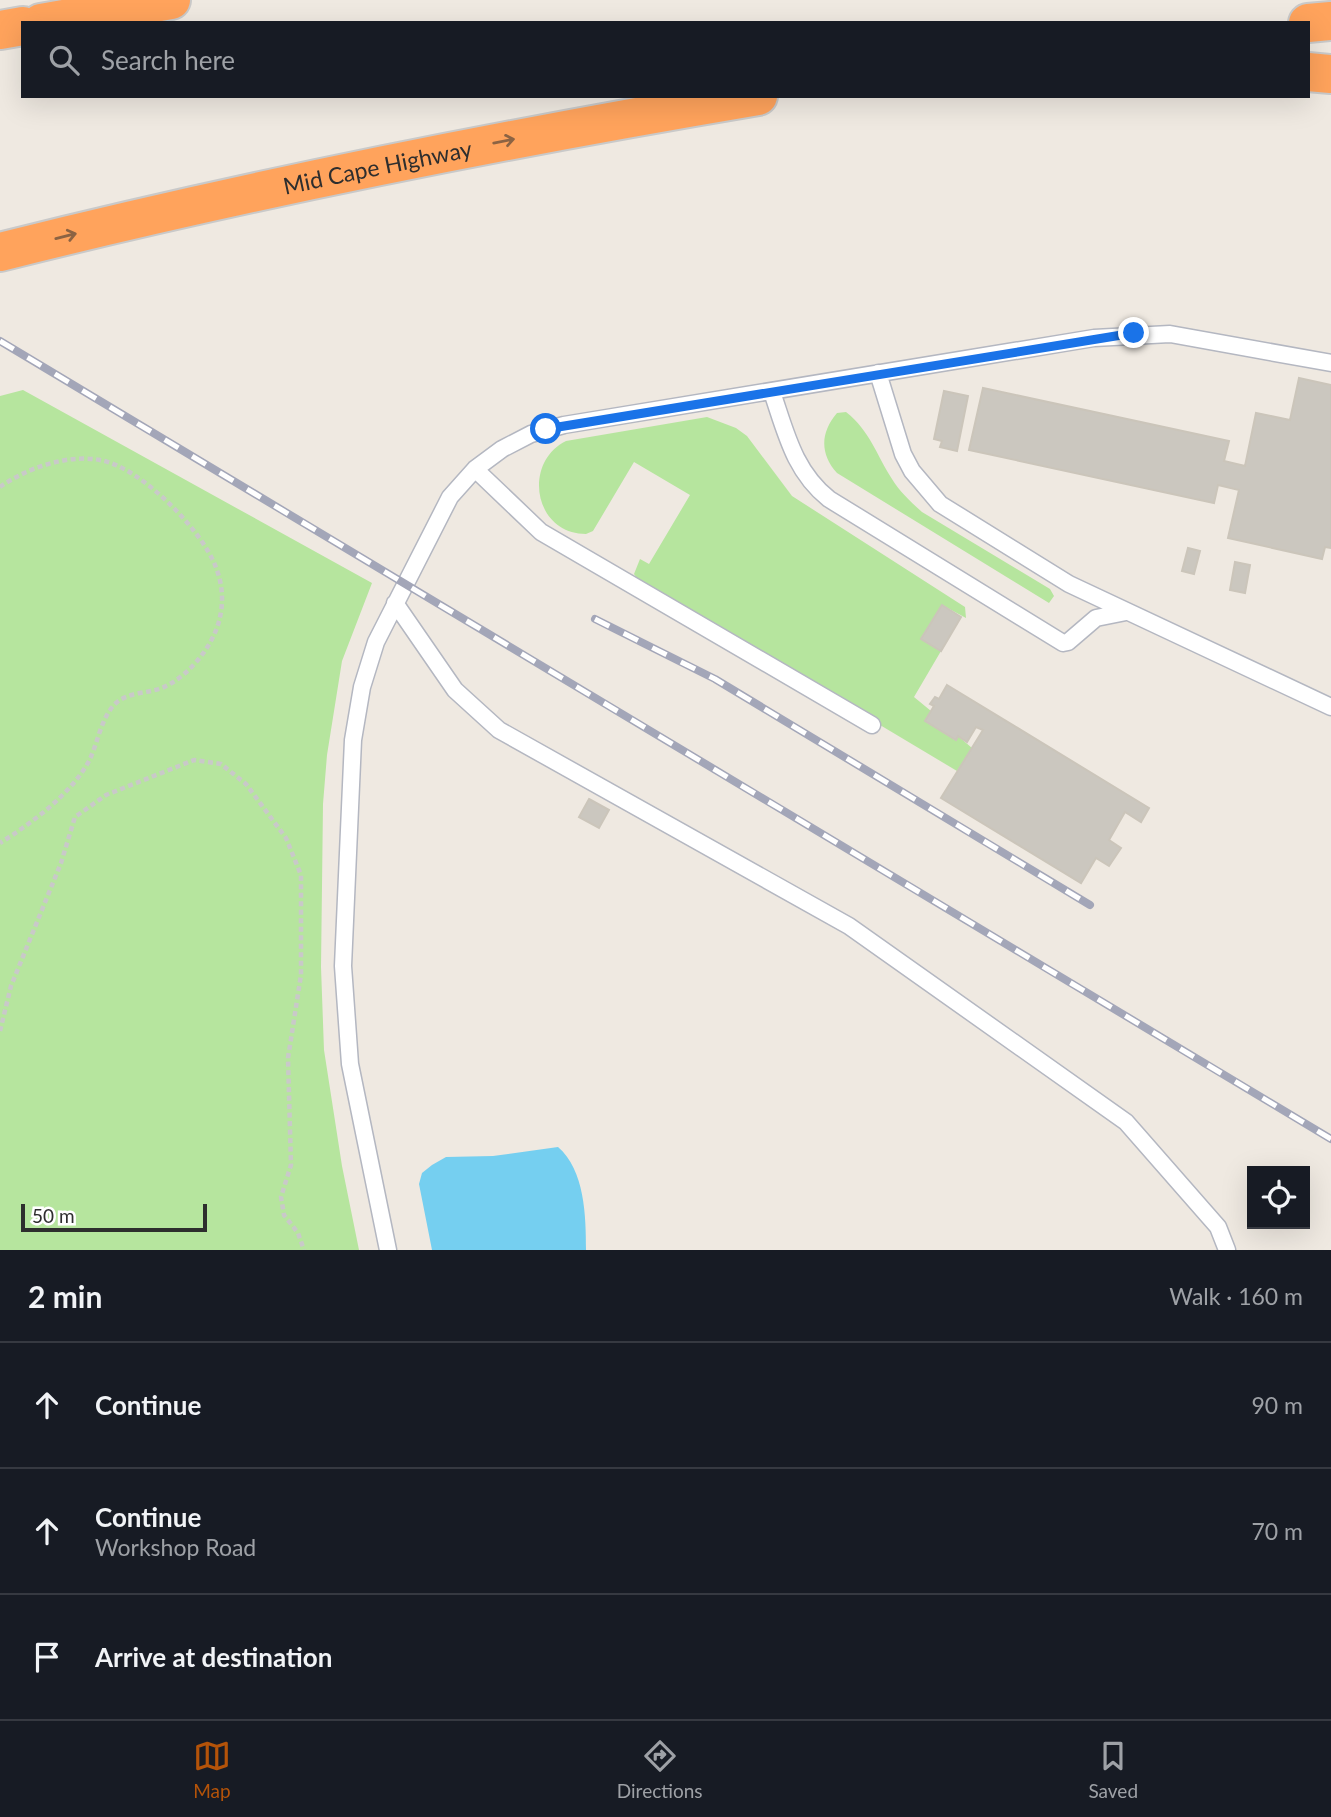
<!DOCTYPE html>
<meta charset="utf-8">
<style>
:root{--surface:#171b24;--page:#20242c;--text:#f1f3f6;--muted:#9ea1a6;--line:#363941;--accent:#b45309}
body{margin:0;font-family:Lato,sans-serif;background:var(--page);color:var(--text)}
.controls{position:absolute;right:21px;bottom:21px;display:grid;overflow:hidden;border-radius:0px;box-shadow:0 7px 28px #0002}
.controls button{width:63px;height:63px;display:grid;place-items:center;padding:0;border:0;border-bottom:2px solid var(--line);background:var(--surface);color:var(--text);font:35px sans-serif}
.scale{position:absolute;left:21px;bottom:18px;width:186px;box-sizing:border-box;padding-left:7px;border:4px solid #2e2e2e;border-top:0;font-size:19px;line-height:24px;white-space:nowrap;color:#2e2e2e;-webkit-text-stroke:5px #fff;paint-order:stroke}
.stop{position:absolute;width:21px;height:21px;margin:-16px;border:5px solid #1a73e8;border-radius:50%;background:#fff}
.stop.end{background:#1a73e8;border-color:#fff;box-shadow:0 2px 7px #0008}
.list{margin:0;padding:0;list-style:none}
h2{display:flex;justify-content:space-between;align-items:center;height:91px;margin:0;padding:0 28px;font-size:30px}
h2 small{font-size:23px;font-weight:400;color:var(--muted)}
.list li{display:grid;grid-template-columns:46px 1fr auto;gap:21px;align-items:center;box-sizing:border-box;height:126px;padding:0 28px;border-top:2px solid var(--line)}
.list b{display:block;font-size:26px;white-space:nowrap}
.list p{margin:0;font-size:23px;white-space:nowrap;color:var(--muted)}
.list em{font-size:23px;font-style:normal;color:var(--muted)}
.icon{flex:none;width:38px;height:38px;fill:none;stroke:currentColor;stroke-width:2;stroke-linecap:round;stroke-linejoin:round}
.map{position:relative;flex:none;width:1331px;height:1250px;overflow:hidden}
.search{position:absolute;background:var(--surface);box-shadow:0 7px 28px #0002;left:21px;right:21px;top:21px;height:77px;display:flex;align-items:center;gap:18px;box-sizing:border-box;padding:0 24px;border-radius:0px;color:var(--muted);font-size:26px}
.sheet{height:469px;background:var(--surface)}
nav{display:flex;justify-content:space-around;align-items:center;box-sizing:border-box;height:98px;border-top:2px solid var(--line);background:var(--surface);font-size:19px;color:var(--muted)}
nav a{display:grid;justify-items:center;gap:4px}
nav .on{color:var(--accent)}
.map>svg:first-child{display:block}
.green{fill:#b6e59e}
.water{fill:#75cff0}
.building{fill:#cbc7bf;stroke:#cbc5ba;stroke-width:2}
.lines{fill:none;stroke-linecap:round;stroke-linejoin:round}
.service-casing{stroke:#b4b7c1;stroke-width:19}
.motorway-casing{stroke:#c9c9c9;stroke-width:42}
.path{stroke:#c9c9c9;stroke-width:4.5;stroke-dasharray:5 3.5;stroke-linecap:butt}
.service{stroke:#fff;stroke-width:16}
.motorway{stroke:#ffa35c;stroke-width:38}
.rail-casing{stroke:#a3a6b8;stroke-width:8}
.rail{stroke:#fff;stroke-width:5;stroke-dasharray:16;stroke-linecap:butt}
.oneway{stroke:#8c6343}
.route{stroke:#1a73e8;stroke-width:9}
.labels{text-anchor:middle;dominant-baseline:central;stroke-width:5;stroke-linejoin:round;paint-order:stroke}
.street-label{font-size:23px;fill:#2e2e2e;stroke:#fff}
</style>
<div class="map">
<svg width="1331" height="1250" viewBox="0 0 1331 1250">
<rect width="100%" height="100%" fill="#efe9e1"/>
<path class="green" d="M 23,390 L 372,583 L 342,661 L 327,755 L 323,804 L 321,967 L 324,1050 L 342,1166 L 359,1250 L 0,1250 L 0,396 Z
M 846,412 C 870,431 876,454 892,479 C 900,492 911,502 922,512 L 1050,589 L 1054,596 L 1049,603 L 837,473 C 820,454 820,433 837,413 Z
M 707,417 L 736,428 L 747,436 L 792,496 L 965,607 L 966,618 L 942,605 L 921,638 L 941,651 L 914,697 L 931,711 L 925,721 L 955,740 L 958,736 L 972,748 L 957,771 L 639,581 L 634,574 L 640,559 L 649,564 L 690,495 L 634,462 L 593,531 L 586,534 C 534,534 522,463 566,441 Z"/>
<path class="water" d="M 558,1147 C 585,1170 586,1217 586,1250 L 432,1250 L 419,1184 L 422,1173 L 432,1165 L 446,1157 L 493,1156 Z"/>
<path class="building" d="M 1299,378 L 1331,385 L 1331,548 L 1325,547 L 1322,559 L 1228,538 L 1239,490 L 1218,485 L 1214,503 L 969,450 L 983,388 L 1229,441 L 1224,461 L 1245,466 L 1256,413 L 1290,420 Z
M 944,391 L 968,396 L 957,451 L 940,447 L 942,441 L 934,439 Z
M 1188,548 L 1200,551 L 1194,574 L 1182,571 Z
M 1235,562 L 1250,565 L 1245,593 L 1230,590 Z
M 942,605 L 961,617 L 941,651 L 921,639 Z
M 947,685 L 1149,808 L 1141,822 L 1125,812 L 1109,840 L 1121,848 L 1109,866 L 1096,858 L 1081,883 L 941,798 L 983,730 L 976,727 L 967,742 L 958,736 L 956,740 L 925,721 L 934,706 L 930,704 L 935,697 L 939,699 Z
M 589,799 L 609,810 L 599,828 L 579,817 Z"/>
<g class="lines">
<defs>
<path id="service" d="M 878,373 L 903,454 L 912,471 L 940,504 L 1069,584 L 1331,707
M 772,392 C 786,433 794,471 829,499 L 1063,643 L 1068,642 L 1096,618 L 1126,612
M 475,469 L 541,532 L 872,725
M 395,603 L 455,690 L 499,730 L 849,926 L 1126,1122 L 1218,1227 L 1227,1250
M 388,1250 L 350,1064 L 343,966 L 353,740 L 362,687 L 376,642 L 450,497 L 475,469 L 502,449 L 531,434 L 564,425 L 1094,338 L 1170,334 L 1331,363"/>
<g id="motorway">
<path d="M 41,23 L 171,0"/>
<path d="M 1308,23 L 1331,21"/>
<path d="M 0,30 L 23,26"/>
<path d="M 1308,72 L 1331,74"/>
<path id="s1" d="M 0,252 C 250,189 503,139 758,96"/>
</g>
</defs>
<use href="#service" class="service-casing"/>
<use href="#motorway" class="motorway-casing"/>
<path class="path" d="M 0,487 C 27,468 67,454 100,460 C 140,467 200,528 215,565 C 222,582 224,599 220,617 C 215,643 191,674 166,686 C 151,694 129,691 116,703 C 101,717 98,743 89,761 C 71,794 32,823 0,843
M 0,1031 L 11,986 L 61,863 L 75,817 L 106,795 L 194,760 L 221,764 L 246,784 L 286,838 L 301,875 L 301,975 L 288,1058 L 291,1165 L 281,1197 L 284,1215 L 298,1233 L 304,1250"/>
<use href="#service" class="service"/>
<use href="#motorway" class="motorway"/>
<defs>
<path id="rail" d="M 0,341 L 1331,1139
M 595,619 L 715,679 L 1090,905"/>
</defs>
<use href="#rail" class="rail-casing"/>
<use href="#rail" class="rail"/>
</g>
<defs><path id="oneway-shaft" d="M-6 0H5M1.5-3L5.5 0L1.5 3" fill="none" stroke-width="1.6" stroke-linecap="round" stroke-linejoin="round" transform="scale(1.75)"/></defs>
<g class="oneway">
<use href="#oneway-shaft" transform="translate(504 141) rotate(-11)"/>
<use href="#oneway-shaft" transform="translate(66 236) rotate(-14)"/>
</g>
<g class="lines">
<path class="route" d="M 546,429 L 1134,333"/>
</g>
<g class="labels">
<g class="street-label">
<text stroke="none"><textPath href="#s1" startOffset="387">Mid Cape Highway</textPath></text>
</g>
</g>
</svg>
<div class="controls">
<button><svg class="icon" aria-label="locate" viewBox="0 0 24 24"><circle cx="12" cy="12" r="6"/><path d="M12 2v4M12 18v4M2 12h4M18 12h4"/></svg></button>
</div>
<div class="scale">50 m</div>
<div class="stop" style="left:546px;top:429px"></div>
<div class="stop end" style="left:1134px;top:333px"></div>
<div class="search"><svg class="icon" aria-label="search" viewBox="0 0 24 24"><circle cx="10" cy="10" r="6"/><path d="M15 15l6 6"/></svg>Search here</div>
</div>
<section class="sheet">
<h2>2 min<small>Walk · 160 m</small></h2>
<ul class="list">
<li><svg class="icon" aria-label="ahead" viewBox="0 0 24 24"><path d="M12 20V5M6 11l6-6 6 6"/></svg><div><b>Continue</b></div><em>90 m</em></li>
<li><svg class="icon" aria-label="ahead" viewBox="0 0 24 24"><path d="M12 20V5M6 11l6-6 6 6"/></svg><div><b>Continue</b><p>Workshop Road</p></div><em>70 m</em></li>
<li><svg class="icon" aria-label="arrive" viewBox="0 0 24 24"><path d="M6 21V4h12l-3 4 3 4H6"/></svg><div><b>Arrive at destination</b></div></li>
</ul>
</section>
<nav>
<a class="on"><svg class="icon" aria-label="map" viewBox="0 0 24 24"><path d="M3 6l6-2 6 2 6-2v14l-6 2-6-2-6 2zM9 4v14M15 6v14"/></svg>Map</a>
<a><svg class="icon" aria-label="directions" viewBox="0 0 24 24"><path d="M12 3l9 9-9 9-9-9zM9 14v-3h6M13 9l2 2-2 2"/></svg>Directions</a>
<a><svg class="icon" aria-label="saved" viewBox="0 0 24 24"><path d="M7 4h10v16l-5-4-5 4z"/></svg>Saved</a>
</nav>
